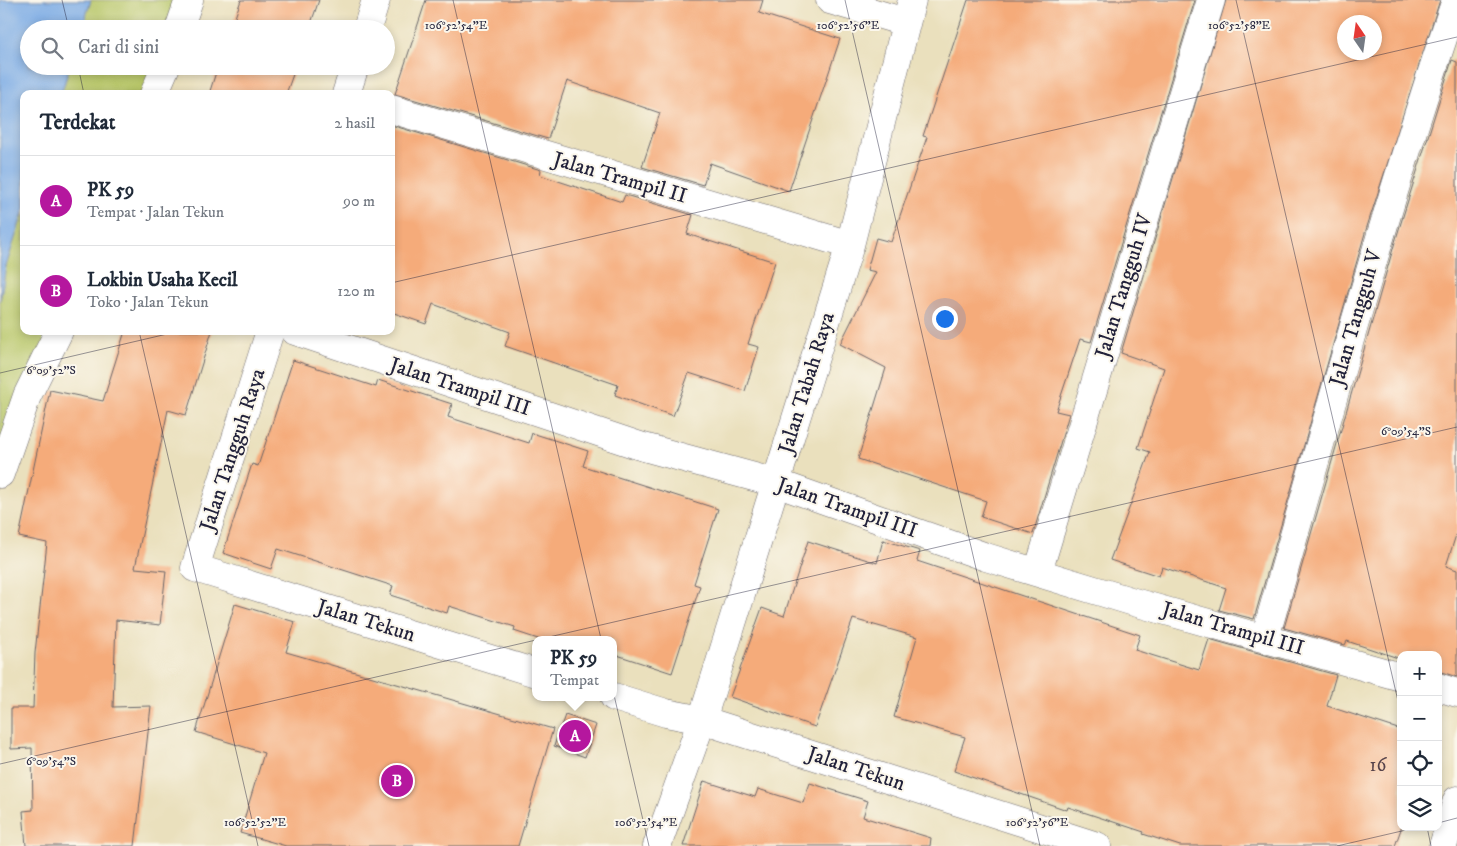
<!DOCTYPE html>
<html lang="id">
<meta charset="utf-8">
<style>
:root{--surface:#fff;--page:#f6f6f7;--text:#1f2937;--muted:#747a83;--line:#e0e1e3;--accent:#b5179e}
body{margin:0;font-family:"IM FELL DW Pica",serif;background:var(--page);color:var(--text)}
.controls{position:absolute;right:15px;bottom:15px;display:grid;overflow:hidden;border-radius:10px;box-shadow:0 2px 8px #0003}
.controls button{width:45px;height:45px;display:grid;place-items:center;padding:0;border:0;border-bottom:1px solid var(--line);background:var(--surface);color:var(--text);font:25px sans-serif}
.compass{position:absolute;left:1337px;top:15px;width:45px;height:45px;border-radius:50%;background:var(--surface);box-shadow:0 2px 8px #0003;rotate:347deg}
.you{position:absolute;left:944px;top:318px;width:18px;height:18px;margin:-12px;border:4px solid #fff;border-radius:50%;background:#1a73e8;box-shadow:0 0 0 8px #1a73e833}
.badge{display:grid;place-items:center;width:32px;height:32px;border-radius:50%;background:var(--accent);color:#fff;font-size:16px;font-weight:700}
.pin{position:absolute;translate:-50% -50%;border:2px solid #fff;box-shadow:0 1px 5px #0006}
.popup{position:absolute;left:532px;top:636px;width:85px;height:65px;box-sizing:border-box;display:grid;place-content:center;border-radius:10px;background:var(--surface);filter:drop-shadow(0 1px 4px #0005);font-size:16px;white-space:nowrap;color:var(--muted)}
.popup b{font-size:19px;color:var(--text)}
.popup::after{content:'';position:absolute;left:50%;top:100%;margin-left:-10px;border:10px solid transparent;border-top-color:var(--surface)}
.list{margin:0;padding:0;list-style:none}
h2{display:flex;justify-content:space-between;align-items:center;height:65px;margin:0;padding:0 20px;font-size:21px}
h2 small{font-size:16px;font-weight:400;color:var(--muted)}
.list li{display:grid;grid-template-columns:32px 1fr auto;gap:15px;align-items:center;box-sizing:border-box;height:90px;padding:0 20px;border-top:1px solid var(--line)}
.list b{display:block;font-size:19px;white-space:nowrap}
.list p{margin:0;font-size:16px;white-space:nowrap;color:var(--muted)}
.list em{font-size:16px;font-style:normal;color:var(--muted)}
.icon{flex:none;width:28px;height:28px;fill:none;stroke:currentColor;stroke-width:2;stroke-linecap:round;stroke-linejoin:round}
.map{position:relative;flex:none;width:1457px;height:846px;overflow:hidden}
.search{position:absolute;background:var(--surface);box-shadow:0 2px 8px #0003;left:20px;top:20px;width:375px;height:55px;display:flex;align-items:center;gap:12px;box-sizing:border-box;padding:0 18px;border-radius:28px;color:var(--muted);font-size:19px}
.panel{position:absolute;background:var(--surface);box-shadow:0 2px 8px #0003;left:20px;top:90px;width:375px;height:245px;border-radius:10px}
.map>svg:first-child{display:block}
.green{fill:#b7c668;stroke:#6c7452}
.water{fill:#7babe5;stroke:#4e6690}
.building{fill:#f5ab7a;fill-rule:evenodd}
.lines{fill:none;stroke-linecap:round;stroke-linejoin:round}
.street-casing{stroke:#686468;stroke-width:29}
.street{stroke:#fff;stroke-width:28}
.ticks{fill:none;stroke:#22223b;stroke-width:1;stroke-opacity:0.45}
.labels{text-anchor:middle;dominant-baseline:central;stroke-width:4;stroke-linejoin:round;paint-order:stroke}
.number-label{font-size:19px;fill:#57444b}
.street-label{font-size:21px;fill:#22223b;stroke:#fbf7ec}
.ticks-label{font-size:12px;text-anchor:middle;fill:#22223b;stroke:#fbf7ec;stroke-width:4;stroke-linejoin:round;paint-order:stroke}
</style>
<div class="map">
<svg width="1457" height="846" viewBox="0 0 1457 846">
<rect width="100%" height="100%" fill="#fbf7ec"/>
<filter id="ink" filterUnits="userSpaceOnUse"><feTurbulence type="fractalNoise" baseFrequency=".02" numOctaves="2"/><feDisplacementMap in="SourceGraphic" scale="10" xChannelSelector="R" yChannelSelector="G"/><feConvolveMatrix kernelMatrix="1 2 1 2 8 2 1 2 1" color-interpolation-filters="sRGB"/></filter>
<filter id="wash" filterUnits="userSpaceOnUse"><feTurbulence type="fractalNoise" baseFrequency=".0096" numOctaves="4" result="noise"/><feDisplacementMap in="SourceGraphic" scale="20" xChannelSelector="R" yChannelSelector="G"/><feGaussianBlur stdDeviation="1.12" result="paint"/><feColorMatrix in="noise" values="0 0 0 0 0 0 0 0 0 0 0 0 0 0 0 0 0 1.4 0 .05"/><feComposite in="paint" operator="in"/></filter>
<g filter="url(#wash)">
<rect width="100%" height="100%" fill="#eae0bd"/>
<path class="green" d="M 91,0 L 190,0 L 179,29 L 82,29 Z
M 70,66 L 164,66 L 154,94 L 61,94 Z
M 24,210 L 24,331 L 60,331 L 0,474 L 0,301 L 6,266 Z"/>
<path class="water" d="M 0,0 L 91,0 L 82,29 L 29,29 L 29,66 L 70,66 L 61,94 L 24,94 L 24,210 L 6,266 L 0,301 Z"/>
<g id="blocks">
<path class="building" d="M 241,0 L 319,0 L 309,29 L 231,29 Z
M 426,0 L 763,0 L 759,13 L 840,39 L 789,191 L 710,163 L 703,185 L 642,167 L 660,113 L 567,81 L 548,139 L 395,94 Z
M 968,0 L 1195,0 L 1091,342 L 1080,339 L 1056,411 L 1069,414 L 1033,534 L 981,517 L 986,501 L 858,459 L 886,368 L 840,344 L 876,272 L 867,270 L 876,238 L 891,242 L 927,137 L 923,136 Z
M 1226,0 L 1440,0 L 1365,233 L 1254,619 L 1219,610 L 1226,588 L 1162,567 L 1159,576 L 1110,560 L 1150,452 L 1138,448 L 1164,368 L 1121,353 ZM 1344,22 L 1374,22 L 1374,52 L 1344,52 Z
M 1452,60 L 1457,62 L 1457,532 L 1446,566 L 1457,570 L 1457,677 L 1438,671 L 1438,655 L 1401,655 L 1401,659 L 1347,641 L 1345,645 L 1284,628 L 1395,242 Z
M 218,66 L 296,66 L 286,94 L 209,94 Z
M 391,125 L 541,170 L 540,175 L 622,202 L 625,195 L 693,215 L 687,234 L 775,262 L 748,344 L 759,347 L 745,391 L 689,373 L 673,416 L 615,395 L 618,385 L 505,346 L 510,332 L 433,304 L 426,324 L 391,312 Z
M 125,331 L 212,331 L 186,415 L 168,410 L 135,568 L 166,571 L 160,625 L 116,620 L 113,707 L 151,706 L 135,846 L 26,846 L 23,811 L 33,810 L 32,748 L 11,749 L 11,708 L 33,708 L 35,653 L 47,543 L 19,537 L 50,390 L 103,401 Z
M 293,360 L 376,387 L 378,380 L 452,404 L 448,417 L 529,443 L 532,433 L 588,451 L 583,466 L 718,509 L 694,584 L 700,586 L 672,673 L 614,654 L 614,640 L 541,640 L 514,631 L 515,627 L 449,606 L 447,613 L 390,595 L 393,586 L 278,549 L 271,569 L 223,553 L 252,464 L 258,466 Z
M 883,540 L 920,551 L 917,561 L 1140,635 L 1135,650 L 1199,670 L 1209,639 L 1336,675 L 1327,706 L 1401,730 L 1401,829 L 1395,846 L 1180,846 L 1143,834 L 1144,832 L 1068,807 L 1067,810 L 954,771 L 965,737 L 894,717 L 917,637 L 853,619 L 815,727 L 730,697 L 762,608 L 784,616 L 808,541 L 877,563 Z
M 235,604 L 295,622 L 286,652 L 553,729 L 518,846 L 286,846 L 240,833 L 264,753 L 196,732 Z
M 565,715 L 596,725 L 585,757 L 554,746 Z
M 704,781 L 755,797 L 758,789 L 803,803 L 810,783 L 868,801 L 863,817 L 931,838 L 930,846 L 683,846 Z"/>
</g>
</g>
<g filter="url(#ink)">
<use href="#blocks" fill-opacity="0" stroke="#686468" stroke-width="1"/>
<g class="lines">
<defs>
<path id="street" d="M 830,0 L 905,22
M 179,29 L 189,0
M 367,29 L 376,0
M 154,94 L 166,66
M 346,94 L 355,66
M 391,109 L 850,245
M 270,331 L 195,568 L 536,673
M 295,331 L 640,446 L 776,483 L 986,557 L 1134,602 L 1401,677
M 0,474 L 27,396 L 59,331
M 1038,572 L 1211,0
M 1265,638 C 1326,424 1384,210 1456,0
M 1438,687 L 1457,693
M 614,697 L 666,713 L 702,720 L 1097,846
M 657,846 L 702,720 L 850,245 L 912,0
M 1443,846 L 1457,800"/>
</defs>
<use href="#street" class="street-casing"/>
<use href="#street" class="street"/>
</g>
</g>
<path class="ticks" d="M 62,0 L 69,29M 453,0 L 649,846M 845,0 L 1040,846M 1236,0 L 1401,714M 78,66 L 84,94M 391,283 L 1457,37M 139,331 L 258,846M 0,373 L 180,331M 0,764 L 1457,427M 1438,823 L 1457,818M 1427,827 L 1431,846M 1337,846 L 1419,827"/>
<g class="labels">
<g class="number-label">
<text x="1378" y="765">16</text>
</g>
<g class="street-label">
<text transform="translate(620 178) rotate(16)">Jalan Trampil II</text>
<text transform="translate(1124 286) rotate(-73)">Jalan Tangguh IV</text>
<text transform="translate(1356 318) rotate(-74)">Jalan Tangguh V</text>
<text transform="translate(807 383) rotate(-73)">Jalan Tabah Raya</text>
<text transform="translate(460 387) rotate(18)">Jalan Trampil III</text>
<text transform="translate(233 450) rotate(-72)">Jalan Tangguh Raya</text>
<text transform="translate(847 508) rotate(19)">Jalan Trampil III</text>
<text transform="translate(366 621) rotate(17)">Jalan Tekun</text>
<text transform="translate(1233 629) rotate(16)">Jalan Trampil III</text>
<text transform="translate(856 769) rotate(18)">Jalan Tekun</text>
</g>
</g>
<g class="ticks-label">
<text x="456" y="29">106°52'54"E</text>
<text x="848" y="29">106°52'56"E</text>
<text x="1239" y="29">106°52'58"E</text>
<text x="51" y="374">6°09'52"S</text>
<text x="1406" y="435">6°09'54"S</text>
<text x="51" y="765">6°09'54"S</text>
<text x="255" y="826">106°52'52"E</text>
<text x="646" y="826">106°52'54"E</text>
<text x="1037" y="826">106°52'56"E</text>
</g>
</svg>
<div class="controls">
<button>+</button>
<button>−</button>
<button><svg class="icon" aria-label="locate" viewBox="0 0 24 24"><circle cx="12" cy="12" r="6"/><path d="M12 2v4M12 18v4M2 12h4M18 12h4"/></svg></button>
<button><svg class="icon" aria-label="layers" viewBox="0 0 24 24"><path d="M12 4l9 5-9 5-9-5zM3 14l9 5 9-5"/></svg></button>
</div>
<svg class="compass" viewBox="-18 -18 36 36"><path d="M0-13l5 13h-10z" fill="#e53935"/><path d="M0 13l5-13h-10z" fill="#747a83"/></svg>
<div class="you"></div>
<div class="pin badge" style="left:575px;top:736px">A</div>
<div class="popup"><b>PK 59</b>Tempat</div>
<div class="pin badge" style="left:397px;top:781px">B</div>
<div class="search"><svg class="icon" aria-label="search" viewBox="0 0 24 24"><circle cx="10" cy="10" r="6"/><path d="M15 15l6 6"/></svg>Cari di sini</div>
<section class="panel">
<h2>Terdekat<small>2 hasil</small></h2>
<ul class="list">
<li><span class="badge">A</span><div><b>PK 59</b><p>Tempat · Jalan Tekun</p></div><em>90 m</em></li>
<li><span class="badge">B</span><div><b>Lokbin Usaha Kecil</b><p>Toko · Jalan Tekun</p></div><em>120 m</em></li>
</ul>
</section>
</div>
